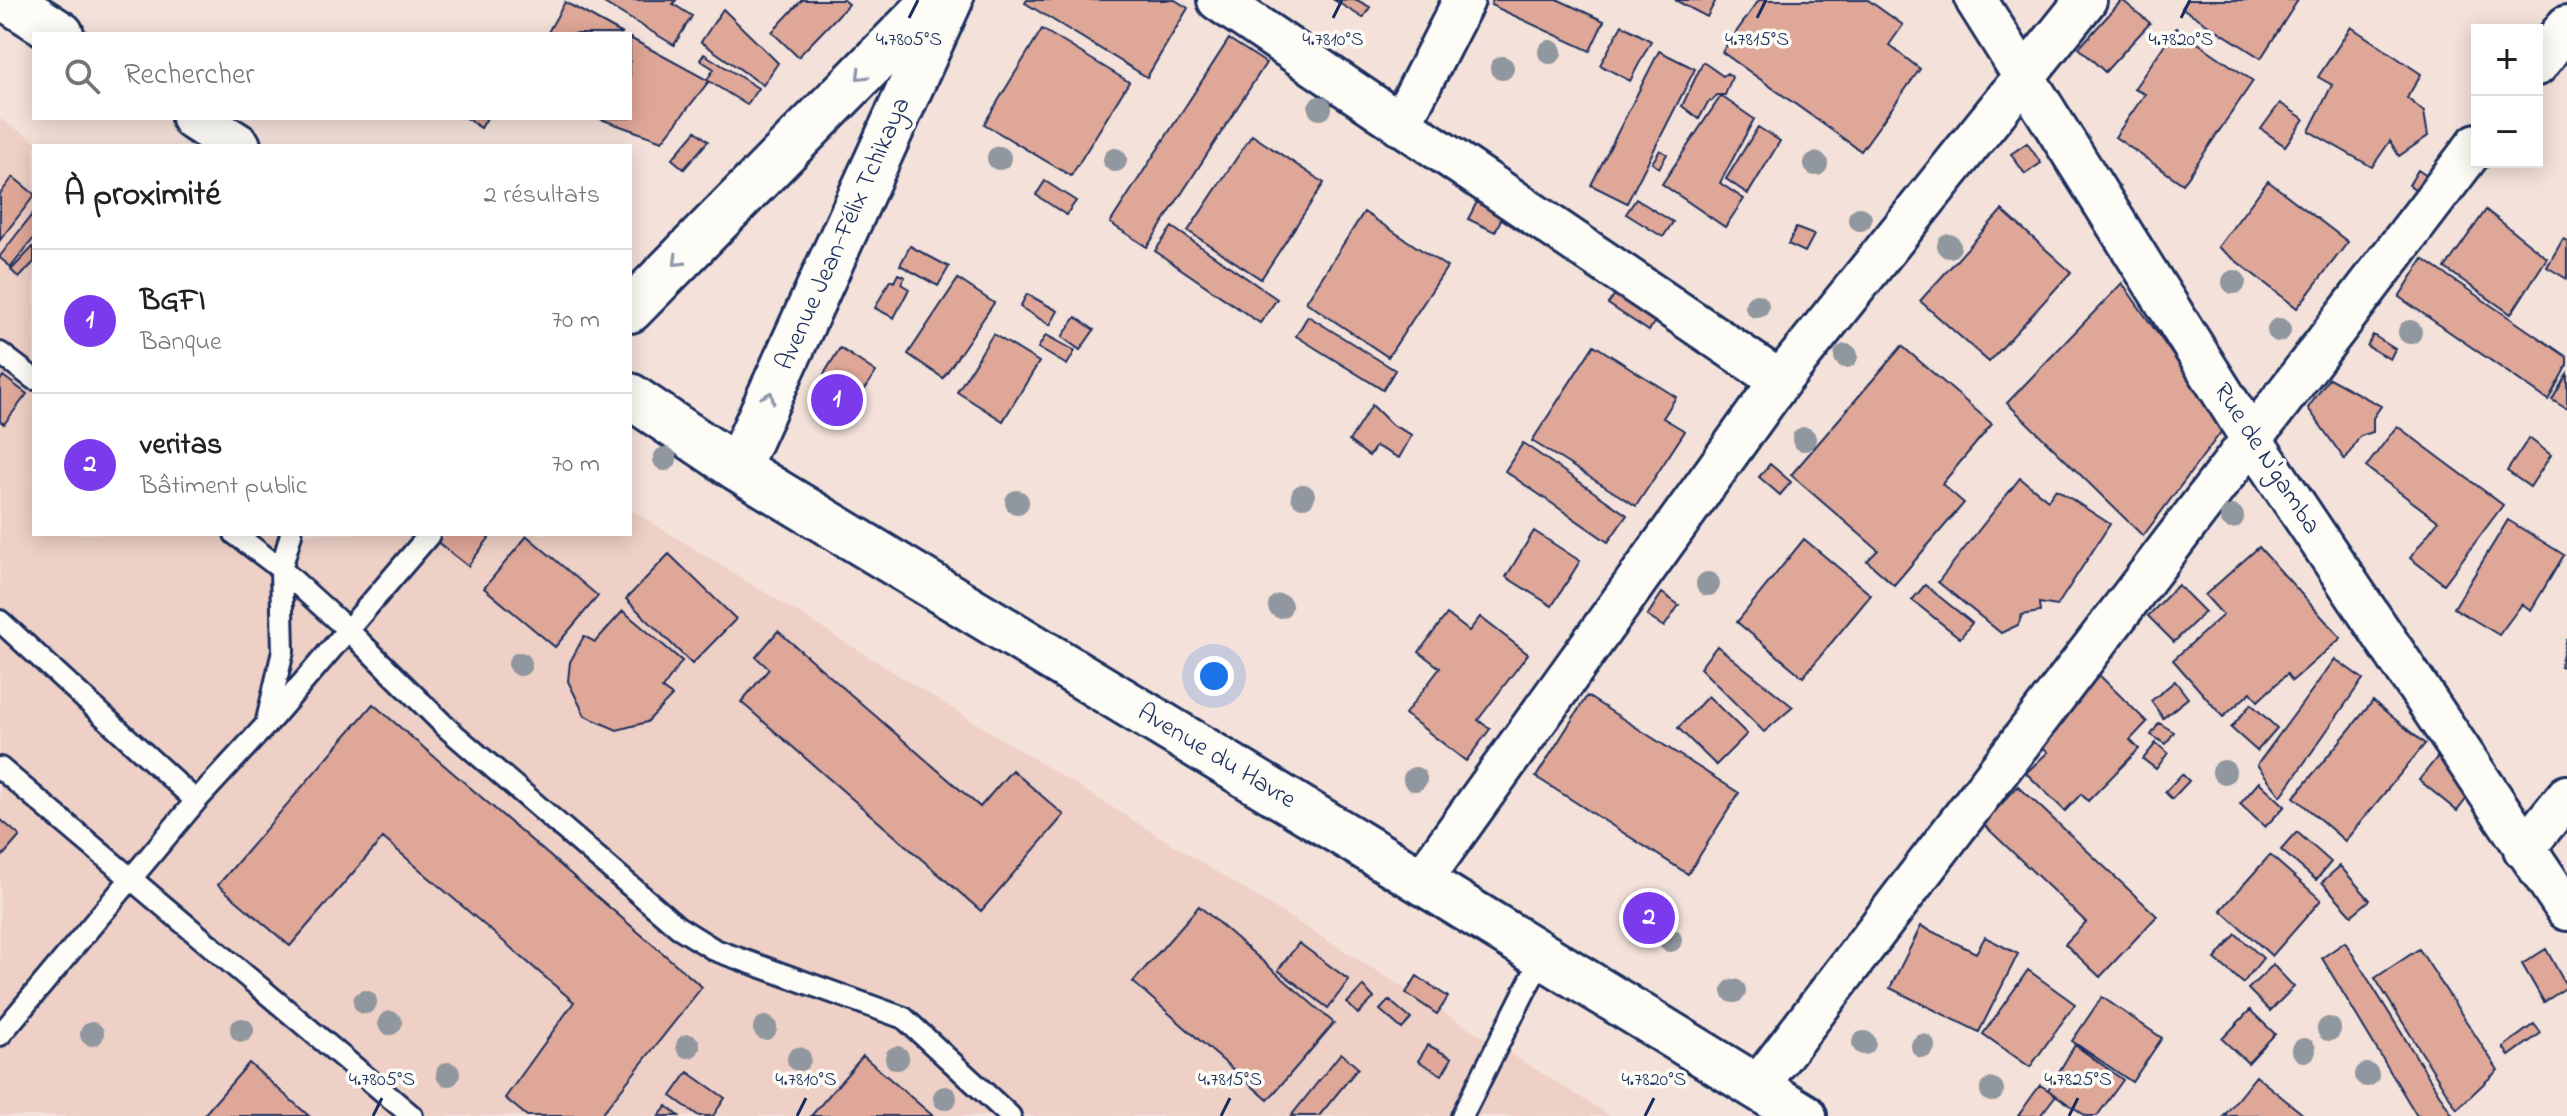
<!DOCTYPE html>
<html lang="fr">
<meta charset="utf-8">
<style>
:root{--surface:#fff;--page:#f2f2f2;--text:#202124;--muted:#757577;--line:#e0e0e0;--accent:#7c3aed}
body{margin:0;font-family:"Indie Flower",sans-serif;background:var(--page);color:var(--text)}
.controls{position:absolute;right:24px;top:24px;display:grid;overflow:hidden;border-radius:0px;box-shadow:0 4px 20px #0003}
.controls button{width:72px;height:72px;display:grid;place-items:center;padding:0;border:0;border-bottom:2px solid var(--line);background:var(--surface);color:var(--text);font:40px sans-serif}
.you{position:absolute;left:1214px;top:676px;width:28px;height:28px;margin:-20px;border:6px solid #fff;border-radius:50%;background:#1a73e8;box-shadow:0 0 0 12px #1a73e833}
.badge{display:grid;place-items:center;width:52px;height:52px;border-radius:50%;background:var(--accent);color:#fff;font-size:26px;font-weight:700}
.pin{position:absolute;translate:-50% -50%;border:4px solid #fff;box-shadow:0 2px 8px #0006}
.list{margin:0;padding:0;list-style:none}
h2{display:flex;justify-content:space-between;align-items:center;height:104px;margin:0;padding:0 32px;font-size:34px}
h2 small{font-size:26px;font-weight:400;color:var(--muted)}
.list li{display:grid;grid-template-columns:52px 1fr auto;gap:24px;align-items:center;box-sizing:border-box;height:144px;padding:0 32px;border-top:2px solid var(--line)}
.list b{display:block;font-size:30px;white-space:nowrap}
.list p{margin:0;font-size:26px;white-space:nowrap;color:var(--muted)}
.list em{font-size:26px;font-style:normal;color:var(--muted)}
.icon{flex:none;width:44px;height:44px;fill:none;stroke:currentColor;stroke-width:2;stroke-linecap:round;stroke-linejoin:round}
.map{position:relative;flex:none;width:2567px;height:1116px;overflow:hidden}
.search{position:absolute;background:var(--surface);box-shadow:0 4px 20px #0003;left:32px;top:32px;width:600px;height:88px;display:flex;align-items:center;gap:20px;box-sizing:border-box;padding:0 28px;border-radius:0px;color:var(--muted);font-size:30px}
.panel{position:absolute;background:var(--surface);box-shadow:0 4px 20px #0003;left:32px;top:144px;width:600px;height:392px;border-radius:0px}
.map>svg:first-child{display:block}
.built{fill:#eed0c6}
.building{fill:#dfa797;stroke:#1b2f5e;stroke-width:2}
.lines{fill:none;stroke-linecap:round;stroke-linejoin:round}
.service-casing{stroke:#1b2f5e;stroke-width:26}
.minor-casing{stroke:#1b2f5e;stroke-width:46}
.tertiary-casing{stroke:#1b2f5e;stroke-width:50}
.service{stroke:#fdfcf7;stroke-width:20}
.minor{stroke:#fdfcf7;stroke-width:40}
.tertiary{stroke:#fdfcf7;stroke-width:44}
.tree{fill:#91979e}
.oneway{stroke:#8c96aa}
.ticks{fill:none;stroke:#1b2f5e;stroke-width:3}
.labels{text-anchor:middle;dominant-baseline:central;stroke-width:7;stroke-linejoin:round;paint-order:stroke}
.street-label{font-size:26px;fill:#1b2f5e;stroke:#fdfcf7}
.ticks-label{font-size:20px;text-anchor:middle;fill:#1b2f5e;stroke:#fdfcf7;stroke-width:7;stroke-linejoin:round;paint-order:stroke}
</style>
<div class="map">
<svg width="2567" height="1116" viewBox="0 0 2567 1116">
<rect width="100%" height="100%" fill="#f4e2da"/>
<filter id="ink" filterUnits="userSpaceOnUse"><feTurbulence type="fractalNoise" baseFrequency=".0125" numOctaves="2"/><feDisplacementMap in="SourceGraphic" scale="16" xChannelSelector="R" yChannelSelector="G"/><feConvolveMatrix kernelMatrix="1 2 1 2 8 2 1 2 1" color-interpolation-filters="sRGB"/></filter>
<g filter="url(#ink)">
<path class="built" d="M 0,119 L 44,146 L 34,146 L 34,534 L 630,534 L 630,509 L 1611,1116 L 0,1116 Z"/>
<path class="building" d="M 599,0 L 676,0 L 673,4 L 692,16 L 674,45 Z
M 802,0 L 844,0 L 849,4 L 798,57 L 772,32 Z
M 1027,0 L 1175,0 L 1188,8 L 1147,77 L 1025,3 Z
M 1334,0 L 1357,0 L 1370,7 L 1363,18 Z
M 1493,0 L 1559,0 L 1604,21 L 1590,51 L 1491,5 Z
M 1675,0 L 1716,0 L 1707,17 Z
M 1759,0 L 1868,0 L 1903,25 L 1889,45 L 1920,69 L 1861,151 L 1722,52 Z
M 2122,0 L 2150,23 L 2105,72 L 2079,48 Z
M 2187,0 L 2298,0 L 2261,58 L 2182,8 Z
M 565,2 L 623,34 L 547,34 Z
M 723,9 L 778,63 L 763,85 L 701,42 Z
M 1622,25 L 1651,41 L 1630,81 L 1600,65 Z
M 2351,27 L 2421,74 L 2407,98 L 2424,112 L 2428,136 L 2399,156 L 2390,141 L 2372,167 L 2309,131 L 2332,85 L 2318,77 Z
M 2176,28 L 2253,81 L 2183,184 L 2115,137 L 2145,94 L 2134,89 Z
M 1042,29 L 1129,82 L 1071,176 L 984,124 Z
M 630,38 L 709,81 L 662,141 L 598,118 L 630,118 Z
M 1229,39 L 1266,63 L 1147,247 L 1110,223 Z
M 1659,51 L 1695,69 L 1627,203 L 1591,185 Z
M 704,54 L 758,88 L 747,105 L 707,80 L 714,69 L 700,60 Z
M 1703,62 L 1723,76 L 1727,73 L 1732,77 L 1725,95 L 1717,95 L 1712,101 L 1708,102 L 1699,119 L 1682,106 Z
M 1721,96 L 1754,119 L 1720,183 L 1744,199 L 1725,227 L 1662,184 Z
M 2280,103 L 2304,119 L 2285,146 L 2261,129 Z
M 466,118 L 487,118 L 481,128 Z
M 1758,127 L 1780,141 L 1748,194 L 1726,179 Z
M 696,131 L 708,141 L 684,169 L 672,159 Z
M 1252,135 L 1324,183 L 1261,279 L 1188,231 Z
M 2027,143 L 2041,163 L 2025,174 L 2011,154 Z
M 1660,150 L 1667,154 L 1659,168 L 1652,163 Z
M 2418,170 L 2430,178 L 2421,193 L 2409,185 Z
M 13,177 L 34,194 L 34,196 L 0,240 L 0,194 Z
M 1045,181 L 1076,201 L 1066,215 L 1036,195 Z
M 2268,181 L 2348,242 L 2297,308 L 2218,247 Z
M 1479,198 L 1505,211 L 1495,232 L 1468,219 Z
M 1636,199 L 1673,222 L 1663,237 L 1626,214 Z
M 2002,210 L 2071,272 L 1989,362 L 1920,301 Z
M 2486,210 L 2547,258 L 2511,314 L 2445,268 Z
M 34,212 L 34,238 L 11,267 L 0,258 L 0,256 Z
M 1364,212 L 1447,267 L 1388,357 L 1306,302 Z
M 1172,227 L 1277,299 L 1260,323 L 1155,251 Z
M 1796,228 L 1814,235 L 1805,252 L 1788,244 Z
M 2563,239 L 2567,241 L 2567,279 L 2547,267 Z
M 34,246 L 34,262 L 19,278 L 11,270 Z
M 910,246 L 949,267 L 938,286 L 900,265 Z
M 2423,259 L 2567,357 L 2567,365 L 2548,400 L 2399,297 Z
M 898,274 L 905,277 L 901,284 L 909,289 L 894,318 L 875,308 L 890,280 L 894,282 Z
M 958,279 L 994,303 L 943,378 L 908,354 Z
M 2122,283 L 2224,428 L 2143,536 L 2007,403 Z
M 1621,286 L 1661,311 L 1649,331 L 1608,304 Z
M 1027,294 L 1058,311 L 1050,325 L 1020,307 Z
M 1308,316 L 1395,370 L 1383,390 L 1296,336 Z
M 1076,317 L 1094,330 L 1080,350 L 1062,337 Z
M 993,334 L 1039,362 L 1003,421 L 957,392 Z
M 1046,335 L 1075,351 L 1067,365 L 1038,348 Z
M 2373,335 L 2395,349 L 2390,359 L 2367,346 Z
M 1594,345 L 1676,397 L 1663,418 L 1685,431 L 1636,506 L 1532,441 Z
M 1902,346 L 1992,424 L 1942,484 L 1964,503 L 1894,585 L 1867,561 L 1878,550 L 1791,475 Z
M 840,348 L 876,372 L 860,397 L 824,374 Z
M 2567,374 L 2567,409 L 2552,400 Z
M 3,376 L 27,394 L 4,424 L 0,421 L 0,381 Z
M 2329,378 L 2381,406 L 2373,418 L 2373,432 L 2360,436 L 2345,460 L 2308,408 Z
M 1372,405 L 1392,425 L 1412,435 L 1399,458 L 1376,446 L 1369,456 L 1349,441 Z
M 2397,426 L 2503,505 L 2444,584 L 2410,558 L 2438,521 L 2366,467 Z
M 2529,438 L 2551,455 L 2530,487 L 2507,471 Z
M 1523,443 L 1627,515 L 1608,542 L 1505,471 Z
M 1770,464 L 1791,482 L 1780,495 L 1759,477 Z
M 2020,478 L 2048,500 L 2056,489 L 2110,524 L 2057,606 L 2039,603 L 2040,612 L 2022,615 L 2018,625 L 2001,633 L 1938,582 Z
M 2508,520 L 2564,555 L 2531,610 L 2522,604 L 2499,635 L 2454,608 Z
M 1534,531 L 1580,561 L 1552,606 L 1506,577 Z
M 427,534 L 485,534 L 489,538 L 468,566 Z
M 527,536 L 598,596 L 555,647 L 484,588 Z
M 1804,539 L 1871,595 L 1803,677 L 1737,622 Z
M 2259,547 L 2341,638 L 2292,681 L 2287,674 L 2258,701 L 2251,692 L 2223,717 L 2173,660 L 2223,615 L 2205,595 Z
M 669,554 L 736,619 L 692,664 L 626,599 Z
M 1925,585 L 1972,623 L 1960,638 L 1912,600 Z
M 2178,585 L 2205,612 L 2174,642 L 2148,616 Z
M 1662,593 L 1679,605 L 1664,627 L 1647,616 Z
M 623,611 L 682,661 L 662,689 L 672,696 L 647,722 L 617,730 L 585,716 L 568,681 L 570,662 L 584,636 L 595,642 Z
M 1447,614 L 1469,631 L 1480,617 L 1528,654 L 1478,720 L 1490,729 L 1466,761 L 1405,714 L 1440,668 L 1419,652 Z
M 778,631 L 980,807 L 1012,770 L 1064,815 L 981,911 L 741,702 L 769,669 L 756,657 Z
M 2567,639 L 2567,668 L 2560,666 Z
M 1717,646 L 1793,707 L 1764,732 L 1700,668 Z
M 2335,659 L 2363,679 L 2281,796 L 2257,765 Z
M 2092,668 L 2147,722 L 2130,740 L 2139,749 L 2088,801 L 2081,794 L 2065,811 L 2026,773 L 2048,752 L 2031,736 L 2096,678 L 2089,671 Z
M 2175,681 L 2188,698 L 2163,718 L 2151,701 Z
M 1587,696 L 1739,793 L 1688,874 L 1536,777 Z
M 1708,696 L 1747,734 L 1716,765 L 1678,728 Z
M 2373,701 L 2425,744 L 2345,841 L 2294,797 Z
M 373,704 L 702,987 L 600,1116 L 527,1116 L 505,1098 L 574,1002 L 383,838 L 290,946 L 218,885 Z
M 2251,704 L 2277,728 L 2257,751 L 2231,728 Z
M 2159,723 L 2174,732 L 2166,744 L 2151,735 Z
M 2156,743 L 2168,753 L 2156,769 L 2143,759 Z
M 2439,755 L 2477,785 L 2457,811 L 2419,780 Z
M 2182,774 L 2189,781 L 2172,799 L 2165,792 Z
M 2259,782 L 2285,806 L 2265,827 L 2240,804 Z
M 2018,786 L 2157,916 L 2100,977 L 2065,944 L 2086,922 L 1983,824 Z
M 0,819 L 20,836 L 0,859 Z
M 2297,832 L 2331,862 L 2316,880 L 2281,850 Z
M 2270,855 L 2321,900 L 2272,956 L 2221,910 Z
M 2340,866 L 2370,900 L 2352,915 L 2322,882 Z
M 1199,906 L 1334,1023 L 1268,1100 L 1133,982 Z
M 1921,926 L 1976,953 L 1985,937 L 2018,954 L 1979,1032 L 1890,988 Z
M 2236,934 L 2263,958 L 2243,983 L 2215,959 Z
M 2345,942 L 2453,1116 L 2417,1116 L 2322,958 Z
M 1299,943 L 1349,980 L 1328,1008 L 1278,970 Z
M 2419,949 L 2498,1070 L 2457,1109 L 2375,978 Z
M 2546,949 L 2567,987 L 2544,1002 L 2522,964 Z
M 2273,965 L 2294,987 L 2270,1011 L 2248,989 Z
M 2028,970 L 2075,1004 L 2030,1067 L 1983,1034 Z
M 1417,976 L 1448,997 L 1437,1014 L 1406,993 Z
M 1363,986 L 1374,998 L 1358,1014 L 1347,1003 Z
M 2102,997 L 2162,1038 L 2132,1082 L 2072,1041 Z
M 1389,1000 L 1411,1019 L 1402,1029 L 1380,1010 Z
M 2250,1010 L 2275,1034 L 2248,1063 L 2222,1039 Z
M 2534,1024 L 2541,1033 L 2509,1056 L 2503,1047 Z
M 1428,1045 L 1452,1058 L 1442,1075 L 1418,1061 Z
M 2075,1045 L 2123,1080 L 2097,1116 L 2086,1116 L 2048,1090 Z
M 1341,1053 L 1358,1068 L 1319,1116 L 1291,1116 Z
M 863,1056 L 933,1116 L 811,1116 Z
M 249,1063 L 309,1116 L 203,1116 Z
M 688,1072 L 725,1098 L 713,1116 L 699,1116 L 671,1096 Z
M 2256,1076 L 2305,1116 L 2224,1116 Z
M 2040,1085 L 2056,1095 L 2040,1116 L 2018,1116 Z
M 667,1106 L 679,1116 L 659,1116 Z"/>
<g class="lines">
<defs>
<path id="service" d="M 0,353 L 34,379
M 235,534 L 281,569 L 348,630 L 447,728 L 678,927 L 715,950 L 904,1018 L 1010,1116
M 0,621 L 196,801
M 269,722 L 429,535
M 0,768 L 412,1116
M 0,1035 L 196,801 L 266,725 L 283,651 L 281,569 L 291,534
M 1462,1116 L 1543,955"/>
<path id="minor" d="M 1218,0 L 1780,381
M 1976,0 L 2252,440 L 2567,910
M 2537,65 L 2567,26
M 1400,125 L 1464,0
M 2524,849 L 2567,796
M 1421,881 L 1780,381 L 2086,0
M 1758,1086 L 2477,144"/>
<path id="tertiary" d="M 8,0 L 61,34
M 194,118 L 238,146
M 630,310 L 935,0
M 630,396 L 737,468 L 1421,881 L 1804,1116
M 737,468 L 950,0"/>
</defs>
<use href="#service" class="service-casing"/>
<use href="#minor" class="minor-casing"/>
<use href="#tertiary" class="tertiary-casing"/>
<use href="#service" class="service"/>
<use href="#minor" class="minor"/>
<use href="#tertiary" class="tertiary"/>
</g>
<g class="tree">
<circle cx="1550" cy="52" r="12"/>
<circle cx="1502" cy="68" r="12"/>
<circle cx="1320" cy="108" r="12"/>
<circle cx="999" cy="158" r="12"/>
<circle cx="1115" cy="160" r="12"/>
<circle cx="1816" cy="164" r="12"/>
<circle cx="1860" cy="219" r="12"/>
<circle cx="1949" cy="246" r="12"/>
<circle cx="2234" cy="282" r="12"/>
<circle cx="1757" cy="306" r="12"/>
<circle cx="2279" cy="330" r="12"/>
<circle cx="2410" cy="332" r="12"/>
<circle cx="1846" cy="356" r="12"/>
<circle cx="1804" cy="439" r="12"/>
<circle cx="665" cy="459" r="12"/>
<circle cx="1303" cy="496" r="12"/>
<circle cx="1017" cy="502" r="12"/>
<circle cx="2232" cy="517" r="12"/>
<circle cx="1708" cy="584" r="12"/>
<circle cx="1280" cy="606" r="12"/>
<circle cx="520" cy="664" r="12"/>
<circle cx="2224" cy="772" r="12"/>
<circle cx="1415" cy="779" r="12"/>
<circle cx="1670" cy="940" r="12"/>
<circle cx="1734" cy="991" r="12"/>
<circle cx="365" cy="1002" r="12"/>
<circle cx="390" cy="1023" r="12"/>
<circle cx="765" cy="1028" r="12"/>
<circle cx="2329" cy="1029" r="12"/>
<circle cx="242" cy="1030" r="12"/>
<circle cx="92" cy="1034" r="12"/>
<circle cx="1864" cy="1043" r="12"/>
<circle cx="688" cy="1046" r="12"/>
<circle cx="1923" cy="1046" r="12"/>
<circle cx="2304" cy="1050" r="12"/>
<circle cx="897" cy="1058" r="12"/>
<circle cx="799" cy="1059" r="12"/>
<circle cx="448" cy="1074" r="12"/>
<circle cx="2367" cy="1075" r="12"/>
<circle cx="1992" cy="1090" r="12"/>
<circle cx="945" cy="1098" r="12"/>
</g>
<defs><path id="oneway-chevron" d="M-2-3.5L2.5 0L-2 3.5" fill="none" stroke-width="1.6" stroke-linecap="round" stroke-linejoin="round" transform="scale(2)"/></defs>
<g class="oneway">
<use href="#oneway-chevron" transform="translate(861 75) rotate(135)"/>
<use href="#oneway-chevron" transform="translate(678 261) rotate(135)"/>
<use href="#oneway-chevron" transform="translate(769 397) rotate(-66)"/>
</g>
</g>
<path class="ticks" d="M 909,18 L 918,0M 1333,18 L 1342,0M 1757,18 L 1766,0M 2181,18 L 2190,0M 373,1116 L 382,1098M 797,1116 L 806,1098M 1221,1116 L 1230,1098M 1645,1116 L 1654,1098M 2069,1116 L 2078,1098"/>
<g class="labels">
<g class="street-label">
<text transform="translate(844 234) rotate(-66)">Avenue Jean-Félix Tchikaya</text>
<text transform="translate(2266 459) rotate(57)">Rue de N'gamba</text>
<text transform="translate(1216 757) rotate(31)">Avenue du Havre</text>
</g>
</g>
<g class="ticks-label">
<text x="909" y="45">4.7805°S</text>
<text x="1333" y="45">4.7810°S</text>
<text x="1757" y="45">4.7815°S</text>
<text x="2181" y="45">4.7820°S</text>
<text x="382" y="1085">4.7805°S</text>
<text x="806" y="1085">4.7810°S</text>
<text x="1230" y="1085">4.7815°S</text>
<text x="1654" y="1085">4.7820°S</text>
<text x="2078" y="1085">4.7825°S</text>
</g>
</svg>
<div class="controls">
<button>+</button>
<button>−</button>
</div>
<div class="you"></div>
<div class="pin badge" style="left:837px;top:400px">1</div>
<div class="pin badge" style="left:1649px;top:918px">2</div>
<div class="search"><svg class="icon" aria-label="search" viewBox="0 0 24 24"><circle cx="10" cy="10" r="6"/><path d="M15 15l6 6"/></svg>Rechercher</div>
<section class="panel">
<h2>À proximité<small>2 résultats</small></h2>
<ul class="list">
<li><span class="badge">1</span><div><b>BGFI</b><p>Banque</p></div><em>70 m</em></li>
<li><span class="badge">2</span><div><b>veritas</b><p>Bâtiment public</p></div><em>70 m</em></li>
</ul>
</section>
</div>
